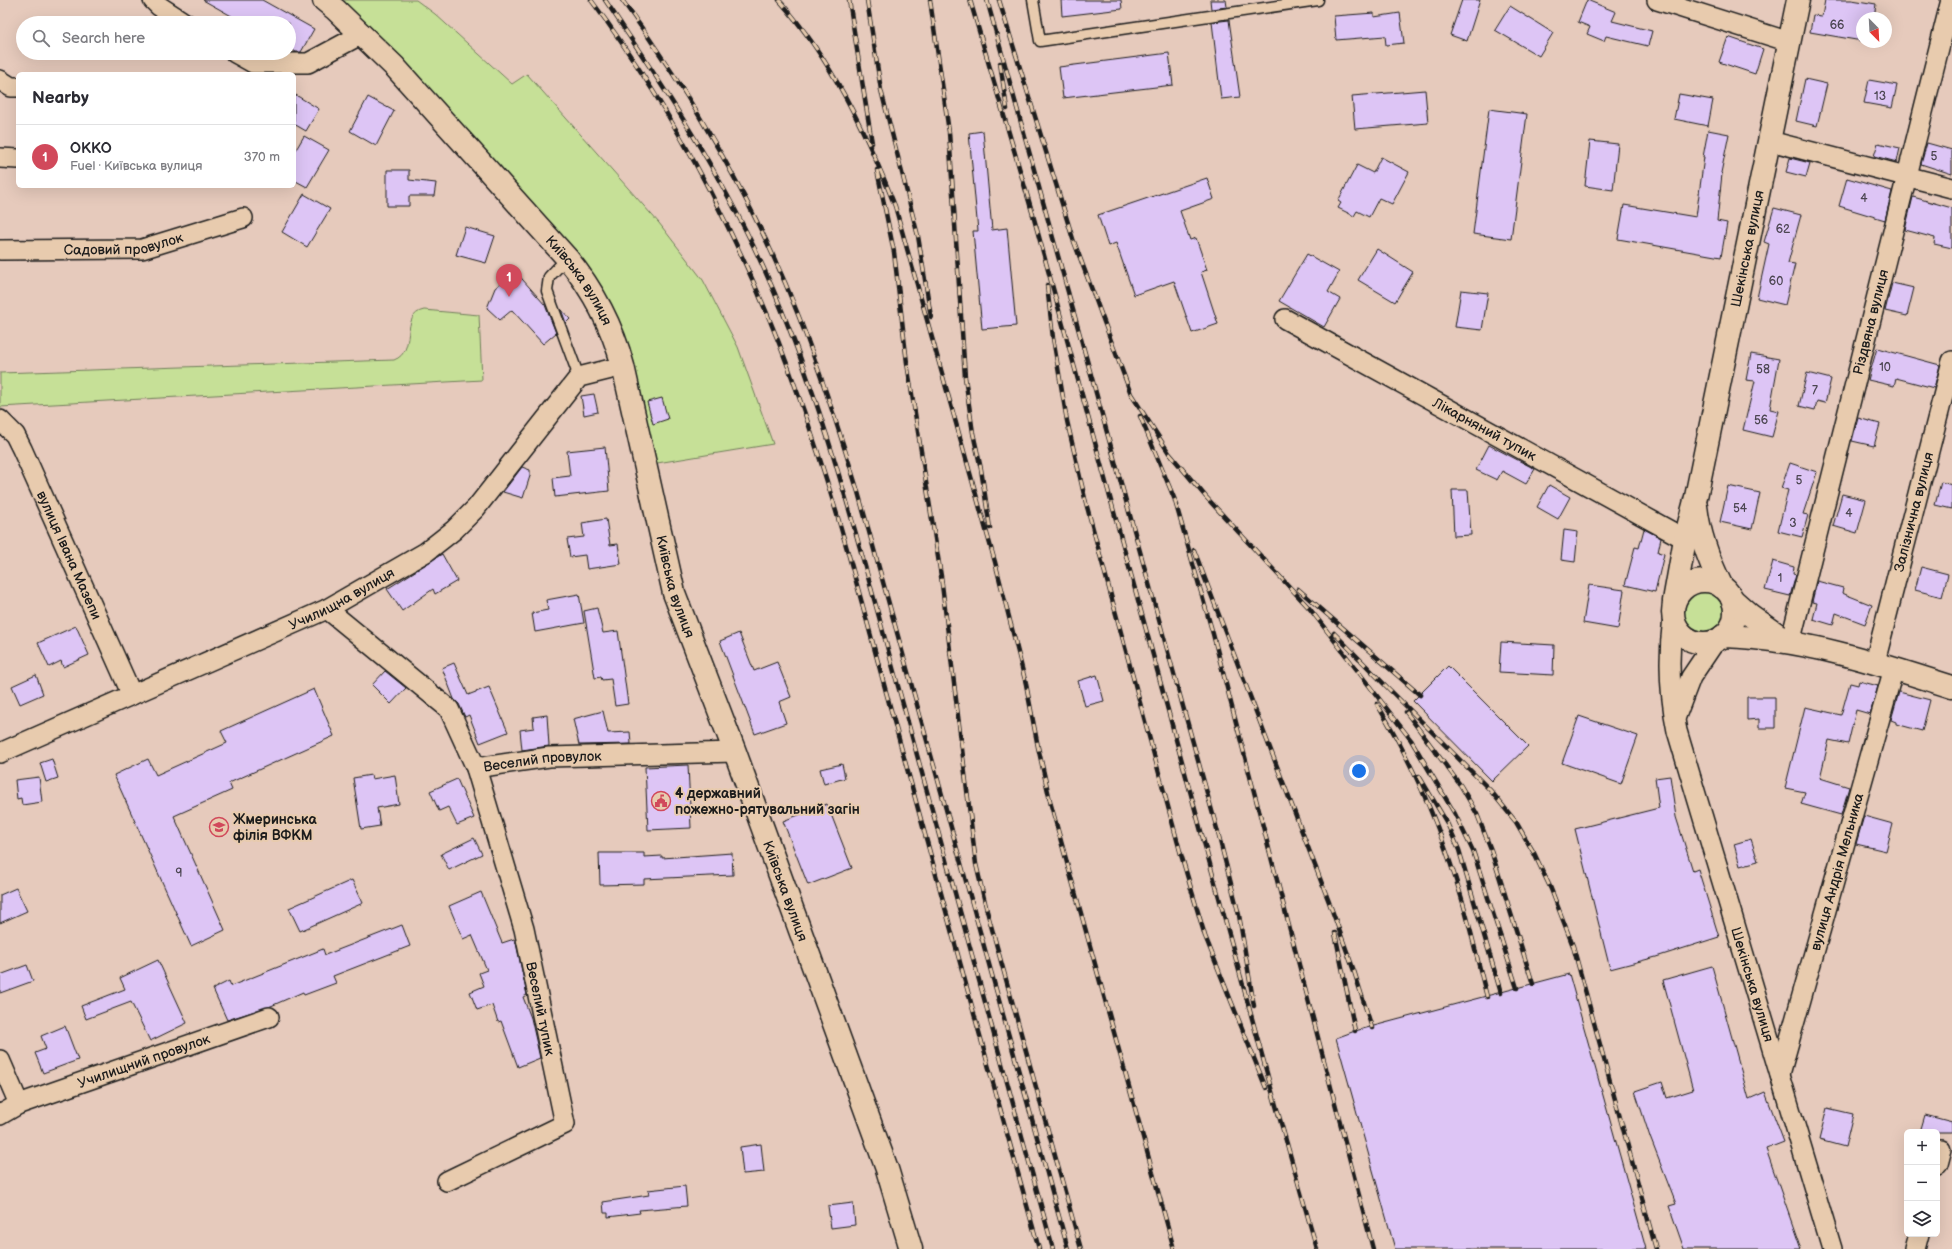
<!DOCTYPE html>
<meta charset="utf-8">
<style>
:root{--surface:#fff;--page:#f2f2f3;--text:#2b2b33;--muted:#7c7c81;--line:#e1e1e2;--accent:#d1495b}
body{margin:0;font-family:"Balsamiq Sans",sans-serif;background:var(--page);color:var(--text)}
.controls{position:absolute;right:12px;bottom:12px;display:grid;overflow:hidden;border-radius:6px;box-shadow:0 4px 16px #0002}
.controls button{width:36px;height:36px;display:grid;place-items:center;padding:0;border:0;border-bottom:1px solid var(--line);background:var(--surface);color:var(--text);font:20px sans-serif}
.compass{position:absolute;left:1856px;top:12px;width:36px;height:36px;border-radius:50%;background:var(--surface);box-shadow:0 4px 16px #0002;rotate:156deg}
.you{position:absolute;left:1359px;top:771px;width:14px;height:14px;margin:-10px;border:3px solid #fff;border-radius:50%;background:#1a73e8;box-shadow:0 0 0 6px #1a73e833}
.badge{display:grid;place-items:center;width:26px;height:26px;border-radius:50%;background:var(--accent);color:#fff;font-size:13px;font-weight:700}
.pin{position:absolute;translate:-50% -33px;filter:drop-shadow(0 1px 2px #0008)}
.pin::after{content:'';position:absolute;top:21px;width:14px;height:12px;background:inherit;clip-path:polygon(0 0,100% 0,50% 100%)}
.list{margin:0;padding:0;list-style:none}
h2{display:flex;justify-content:space-between;align-items:center;height:52px;margin:0;padding:0 16px;font-size:17px}
h2 small{font-size:13px;font-weight:400;color:var(--muted)}
.list li{display:grid;grid-template-columns:26px 1fr auto;gap:12px;align-items:center;box-sizing:border-box;height:64px;padding:0 16px;border-top:1px solid var(--line)}
.list b{display:block;font-size:15px;white-space:nowrap}
.list p{margin:0;font-size:13px;white-space:nowrap;color:var(--muted)}
.list em{font-size:13px;font-style:normal;color:var(--muted)}
.icon{flex:none;width:22px;height:22px;fill:none;stroke:currentColor;stroke-width:2;stroke-linecap:round;stroke-linejoin:round}
.map{position:relative;flex:none;width:1952px;height:1249px;overflow:hidden}
.search{position:absolute;background:var(--surface);box-shadow:0 4px 16px #0002;left:16px;top:16px;width:280px;height:44px;display:flex;align-items:center;gap:10px;box-sizing:border-box;padding:0 14px;border-radius:22px;color:var(--muted);font-size:15px}
.panel{position:absolute;background:var(--surface);box-shadow:0 4px 16px #0002;left:16px;top:72px;width:280px;height:116px;border-radius:6px}
.map>svg:first-child{display:block}
.green{fill:#c6e097;stroke:#717e5a}
.building{fill:#ddc5f5;stroke:#1c1c1c}
.lines{fill:none;stroke-linecap:round;stroke-linejoin:round}
.service-casing{stroke:#1c1c1c;stroke-width:13}
.minor-casing{stroke:#1c1c1c;stroke-width:22}
.tertiary-casing{stroke:#1c1c1c;stroke-width:25}
.secondary-casing{stroke:#1c1c1c;stroke-width:25}
.service{stroke:#e8cbae;stroke-width:10}
.minor{stroke:#e8cbae;stroke-width:19}
.tertiary{stroke:#e8cbae;stroke-width:22}
.secondary{stroke:#e8cbae;stroke-width:22}
.rail-casing{stroke:#1c1c1c;stroke-width:4.5}
.rail{stroke:#e8cbae;stroke-width:3;stroke-dasharray:9;stroke-linecap:butt}
.labels{text-anchor:middle;dominant-baseline:central;stroke-width:4;stroke-linejoin:round;paint-order:stroke}
.number-label{font-size:12px;fill:#4c4652}
.street-label{font-size:14px;fill:#1c1c1c;stroke:#e8cbae}
.poi-label{font-size:14px;font-weight:bold;fill:#1c1c1c;stroke:#e8cbae;text-anchor:start}
</style>
<div class="map">
<svg width="1952" height="1249" viewBox="0 0 1952 1249">
<rect width="100%" height="100%" fill="#e6cabc"/>
<filter id="ink" filterUnits="userSpaceOnUse"><feTurbulence type="fractalNoise" baseFrequency=".025" numOctaves="2"/><feDisplacementMap in="SourceGraphic" scale="8" xChannelSelector="R" yChannelSelector="G"/><feConvolveMatrix kernelMatrix="1 2 1 2 8 2 1 2 1" color-interpolation-filters="sRGB"/></filter>
<g filter="url(#ink)">
<path class="green" d="M 324,0 L 416,0 L 435,14 L 512,84 L 527,74 L 659,223 L 703,280 L 738,347 L 773,444 L 645,465 L 604,311 Z
M 424,310 L 479,315 L 482,380 L 0,407 L 0,373 L 394,360 C 418,351 399,315 424,310 Z
M1681 612a22 22 0 1 1 44 0a22 22 0 1 1-44 0Z"/>
<path class="building" d="M 203,0 L 262,0 L 314,29 L 301,52 L 296,52 L 289,48 L 289,23 L 244,23 Z
M 1061,0 L 1121,0 L 1122,9 L 1062,16 Z
M 1210,0 L 1226,0 L 1227,7 L 1211,9 Z
M 1462,0 L 1480,0 L 1467,41 L 1450,35 Z
M 1587,0 L 1616,12 L 1612,21 L 1652,31 L 1648,46 L 1606,36 L 1604,41 L 1587,34 L 1590,27 L 1578,22 Z
M 1825,0 L 1852,0 L 1876,4 L 1874,18 L 1862,18 L 1862,41 L 1810,32 L 1813,15 L 1822,16 Z
M 1510,6 L 1553,33 L 1539,56 L 1495,30 Z
M 1374,13 L 1374,17 L 1400,13 L 1404,43 L 1386,45 L 1385,36 L 1336,40 L 1334,16 Z
M 1229,20 L 1240,97 L 1221,99 L 1212,22 Z
M 1728,37 L 1763,49 L 1755,74 L 1719,62 Z
M 1169,53 L 1173,85 L 1063,98 L 1059,67 Z
M 1805,79 L 1827,84 L 1817,126 L 1796,121 Z
M 1869,80 L 1897,85 L 1892,108 L 1864,103 Z
M 1425,90 L 1428,123 L 1355,129 L 1352,96 Z
M 294,94 L 319,109 L 306,131 L 294,124 Z
M 1679,94 L 1713,100 L 1708,126 L 1674,119 Z
M 368,97 L 394,111 L 376,146 L 350,131 Z
M 1489,109 L 1527,114 L 1511,239 L 1473,234 Z
M 1708,130 L 1729,134 L 1721,173 L 1722,174 L 1717,221 L 1727,223 L 1721,257 L 1618,239 L 1624,205 L 1696,217 L 1704,157 L 1703,157 Z
M 983,131 L 992,230 L 1007,228 L 1016,326 L 982,329 L 973,231 L 978,231 L 969,133 Z
M 304,136 L 329,150 L 307,187 L 294,180 L 294,153 Z
M 1590,141 L 1618,144 L 1613,190 L 1585,186 Z
M 1878,143 L 1900,148 L 1897,162 L 1874,156 Z
M 1927,143 L 1952,150 L 1952,174 L 1921,164 Z
M 1381,157 L 1409,172 L 1392,204 L 1379,198 L 1369,217 L 1357,211 L 1354,216 L 1338,208 L 1341,203 L 1338,201 L 1357,165 L 1373,173 Z
M 1790,158 L 1810,163 L 1806,177 L 1786,172 Z
M 387,170 L 409,170 L 409,180 L 436,183 L 434,196 L 409,196 L 409,206 L 387,206 Z
M 1207,178 L 1214,199 L 1180,211 L 1190,240 L 1196,238 L 1207,270 L 1201,272 L 1218,324 L 1192,333 L 1174,281 L 1134,295 L 1116,243 L 1108,246 L 1098,215 Z
M 1847,178 L 1892,191 L 1885,220 L 1839,206 Z
M 304,194 L 330,209 L 307,247 L 282,232 Z
M 1913,197 L 1952,208 L 1952,248 L 1934,244 L 1935,238 L 1905,230 Z
M 1774,208 L 1801,215 L 1788,263 L 1795,264 L 1785,305 L 1757,298 L 1769,244 L 1764,242 Z
M 465,227 L 495,236 L 486,263 L 456,255 Z
M 1377,249 L 1413,272 L 1395,302 L 1358,280 Z
M 1307,254 L 1339,272 L 1328,292 L 1340,299 L 1324,327 L 1279,301 Z
M 515,271 L 545,305 L 556,333 L 543,344 L 512,310 L 500,320 L 487,308 L 495,288 Z
M 1892,283 L 1914,288 L 1907,316 L 1885,311 Z
M 1461,290 L 1488,293 L 1482,330 L 1455,327 Z
M 561,309 L 570,319 L 566,323 Z
M 1877,348 L 1940,365 L 1934,388 L 1896,378 L 1894,386 L 1868,380 Z
M 1751,354 L 1779,359 L 1770,409 L 1779,411 L 1772,437 L 1743,430 L 1755,381 L 1746,380 Z
M 1807,373 L 1831,379 L 1825,403 L 1817,401 L 1815,410 L 1799,406 Z
M 594,394 L 598,412 L 584,415 L 581,396 Z
M 662,398 L 668,419 L 653,424 L 647,402 Z
M 1858,418 L 1880,424 L 1874,446 L 1852,441 Z
M 1489,445 L 1535,469 L 1526,484 L 1502,471 L 1497,480 L 1476,470 Z
M 605,447 L 609,491 L 555,497 L 553,478 L 570,476 L 567,451 Z
M 1790,463 L 1817,472 L 1803,514 L 1808,515 L 1802,537 L 1778,531 L 1788,490 L 1781,488 Z
M 522,467 L 530,470 L 530,476 L 523,498 L 503,492 Z
M 1941,482 L 1952,485 L 1952,509 L 1935,505 Z
M 1549,485 L 1570,497 L 1558,519 L 1537,507 Z
M 1728,486 L 1760,493 L 1752,529 L 1720,522 Z
M 1452,490 L 1468,490 L 1471,535 L 1454,536 Z
M 1842,494 L 1866,500 L 1857,533 L 1833,526 Z
M 606,519 L 610,545 L 618,544 L 621,564 L 587,569 L 585,555 L 570,557 L 567,539 L 584,537 L 582,523 Z
M 1644,529 L 1661,538 L 1658,552 L 1664,554 L 1655,592 L 1625,585 L 1635,547 L 1639,548 Z
M 1564,530 L 1578,532 L 1575,562 L 1561,560 Z
M 442,554 L 457,581 L 435,594 L 433,589 L 402,611 L 387,589 Z
M 1773,561 L 1794,567 L 1793,574 L 1796,575 L 1790,596 L 1765,590 Z
M 1921,567 L 1948,574 L 1942,597 L 1915,590 Z
M 1817,581 L 1843,588 L 1842,593 L 1872,605 L 1865,624 L 1836,613 L 1833,625 L 1813,619 L 1817,603 L 1812,602 Z
M 1589,585 L 1624,590 L 1618,629 L 1583,623 Z
M 579,594 L 584,623 L 535,632 L 532,613 L 548,610 L 546,600 Z
M 597,608 L 603,633 L 618,631 L 628,704 L 615,706 L 611,679 L 602,680 L 601,677 L 595,678 L 584,611 Z
M 76,626 L 89,655 L 63,667 L 61,661 L 49,667 L 38,643 Z
M 739,633 L 754,671 L 777,662 L 791,697 L 779,702 L 786,723 L 755,734 L 720,641 Z
M 1501,642 L 1554,645 L 1553,675 L 1499,672 Z
M 454,663 L 468,695 L 489,687 L 508,732 L 480,743 L 469,715 L 465,717 L 459,704 L 454,699 L 442,668 Z
M 1448,666 L 1528,746 L 1492,781 L 1413,701 Z
M 385,671 L 406,688 L 391,704 L 372,685 Z
M 36,675 L 43,694 L 20,704 L 12,686 Z
M 1097,675 L 1104,701 L 1085,706 L 1078,681 Z
M 1859,681 L 1878,686 L 1870,714 L 1856,710 L 1848,744 L 1829,740 L 1820,778 L 1849,787 L 1841,815 L 1801,804 L 1805,792 L 1785,788 L 1805,707 L 1841,715 L 1850,683 L 1858,685 Z
M 314,689 L 334,736 L 229,783 L 232,790 L 174,816 L 225,930 L 191,946 L 114,775 L 148,759 L 156,775 L 227,743 L 221,731 Z
M 1899,692 L 1930,700 L 1922,731 L 1896,724 L 1896,722 L 1891,720 Z
M 1747,697 L 1775,697 L 1775,728 L 1759,728 L 1759,719 L 1747,720 Z
M 603,711 L 608,733 L 630,732 L 631,744 L 579,745 L 573,719 Z
M 547,715 L 549,746 L 522,750 L 520,730 L 534,728 L 533,717 Z
M 1579,716 L 1638,736 L 1621,784 L 1562,763 Z
M 52,759 L 58,778 L 46,782 L 40,763 Z
M 842,764 L 845,778 L 824,784 L 820,769 Z
M 688,765 L 691,828 L 648,830 L 645,767 Z
M 371,775 L 372,779 L 395,775 L 399,804 L 377,808 L 380,826 L 361,829 L 353,778 Z
M 1670,776 L 1676,817 L 1693,871 L 1698,869 L 1719,937 L 1656,957 L 1610,969 L 1575,829 L 1659,808 L 1655,778 Z
M 39,777 L 42,802 L 22,805 L 21,798 L 17,799 L 15,780 Z
M 457,779 L 474,818 L 457,825 L 448,807 L 439,811 L 430,791 Z
M 827,804 L 852,868 L 808,885 L 783,821 Z
M 1864,816 L 1893,824 L 1886,851 L 1856,844 Z
M 474,838 L 482,854 L 449,870 L 441,854 Z
M 1751,839 L 1758,861 L 1740,866 L 1734,844 Z
M 599,853 L 644,853 L 644,857 L 662,856 L 662,858 L 732,853 L 733,875 L 644,879 L 644,884 L 600,885 Z
M 352,880 L 363,903 L 300,931 L 289,908 Z
M 16,888 L 27,911 L 0,923 L 0,895 Z
M 481,892 L 502,943 L 514,939 L 516,943 L 527,995 L 523,997 L 531,1018 L 540,1058 L 518,1067 L 501,1021 L 498,1022 L 492,1005 L 477,1010 L 470,992 L 484,986 L 479,973 L 487,970 L 472,935 L 463,939 L 449,906 Z
M 402,925 L 410,946 L 333,976 L 336,983 L 304,995 L 303,992 L 271,1006 L 227,1020 L 213,989 L 229,981 L 231,986 L 323,949 L 325,955 Z
M 158,960 L 187,1023 L 150,1041 L 131,1002 L 86,1019 L 81,1006 L 125,989 L 120,978 Z
M 27,965 L 33,981 L 0,993 L 0,975 Z
M 1712,966 L 1749,1099 L 1765,1092 L 1784,1142 L 1766,1149 L 1801,1249 L 1684,1249 L 1669,1206 L 1676,1204 L 1650,1137 L 1635,1091 L 1662,1082 L 1667,1098 L 1693,1090 L 1663,980 Z
M 1569,974 L 1646,1249 L 1395,1249 L 1336,1038 L 1355,1031 Z
M 65,1026 L 78,1060 L 43,1073 L 35,1053 L 46,1049 L 41,1036 Z
M 1827,1108 L 1853,1114 L 1845,1147 L 1819,1140 Z
M 1925,1115 L 1952,1122 L 1952,1132 L 1920,1132 Z
M 761,1144 L 764,1172 L 743,1174 L 740,1147 Z
M 685,1186 L 687,1206 L 639,1210 L 640,1213 L 608,1217 L 608,1213 L 604,1213 L 603,1202 L 649,1195 L 648,1190 Z
M 853,1203 L 855,1225 L 831,1228 L 828,1206 Z"/>
<g class="lines">
<defs>
<path id="service" d="M 1033,0 L 1040,41 L 1318,0
M 567,258 L 549,277 L 547,291 L 579,377"/>
<g id="minor">
<path d="M 153,0 L 159,6 L 185,23"/>
<path d="M 1657,0 L 1790,42"/>
<path d="M 235,53 L 253,63 L 308,63 L 362,34"/>
<path d="M 0,80 L 11,87 L 18,87"/>
<path d="M 1770,141 L 1952,188"/>
<path d="M 0,158 L 18,159"/>
<path id="s1" d="M 0,250 L 142,249 L 243,218"/>
<path id="s2" d="M 1285,319 L 1685,539"/>
<path id="s3" d="M 0,420 L 15,435 L 22,449 L 132,695"/>
<path id="s4" d="M 327,609 L 449,709 L 476,768 L 524,929 L 565,1124 L 447,1181"/>
<path id="s5" d="M 1673,617 C 1668,656 1669,693 1677,731 L 1832,1249"/>
<path id="s6" d="M 1790,643 L 1951,0"/>
<path id="s7" d="M 1875,662 L 1952,361"/>
<path d="M 1676,716 L 1691,677 L 1716,640"/>
<path id="s8" d="M 0,753 L 327,609 L 426,552 L 454,530 L 476,508 L 579,377 L 623,366"/>
<path id="s9" d="M 476,768 L 549,757 L 735,752"/>
<path d="M 0,1060 L 19,1104 L 0,1115"/>
<path id="s10" d="M 1780,1074 L 1894,668"/>
<path id="s11" d="M 19,1104 L 269,1017"/>
<path d="M 1937,1164 L 1941,1149"/>
<path d="M 1915,1249 L 1919,1234"/>
</g>
<g id="tertiary">
<path id="s12" d="M 324,0 L 336,10 L 395,67 L 567,258 C 594,291 612,325 623,366 L 674,593 L 735,752 L 887,1169 L 911,1249"/>
</g>
<g id="secondary">
<path d="M 1696,506 C 1699,535 1709,561 1722,587"/>
<circle cx="1704" cy="612" r="31"/>
<path d="M 1732,599 L 1750,615 L 1784,639"/>
<path id="s13" d="M 1674,601 L 1685,539 L 1696,497 L 1798,0"/>
<path d="M 1723,636 C 1802,638 1878,663 1952,687"/>
</g>
</defs>
<use href="#service" class="service-casing"/>
<use href="#minor" class="minor-casing"/>
<use href="#tertiary" class="tertiary-casing"/>
<use href="#secondary" class="secondary-casing"/>
<use href="#service" class="service"/>
<use href="#minor" class="minor"/>
<use href="#tertiary" class="tertiary"/>
<use href="#secondary" class="secondary"/>
<defs>
<path id="rail" d="M 591,0 C 678,116 751,260 799,397 C 838,506 866,620 897,732 C 944,904 991,1077 1039,1249
M 605,0 C 664,87 722,175 765,271 C 825,404 859,547 898,686 C 950,874 1001,1061 1053,1249
M 622,0 C 691,94 757,208 799,317 C 821,374 840,433 858,492 L 1068,1249
M 779,0 C 832,60 866,133 895,206 L 995,562 L 1026,684 L 1038,747 L 1051,805 L 1174,1249
M 849,0 L 872,143
M 867,0 L 881,90 L 918,236 L 931,317
M 930,0 L 949,132 L 965,377 L 973,433 L 981,469 L 990,528
M 970,0 L 1033,215 L 1271,1088 L 1317,1249
M 987,0 L 1217,829 L 1239,915 L 1254,1006
M 999,0 L 1073,239 L 1131,394 L 1169,453 L 1206,497 L 1310,609 L 1411,740 L 1455,814 L 1473,851 L 1517,988
M 1000,63 L 1007,109
M 877,170 L 894,252 L 907,363 L 941,576 L 976,864 L 987,911 L 1081,1249
M 1047,285 L 1053,338 L 1067,421 L 1086,503 L 1180,851 L 1205,936 L 1266,1088
M 1140,416 L 1177,505
M 1175,501 L 1213,634 L 1373,1249
M 1194,550 L 1329,902 L 1354,971 L 1372,1028
M 1298,589 L 1420,695
M 1334,633 L 1389,689
M 1385,685 L 1490,790 L 1516,822 L 1534,853 L 1551,889 L 1573,946 L 1656,1249
M 1377,704 C 1413,763 1441,830 1461,896 C 1471,929 1478,963 1487,997
M 1406,712 L 1461,786 L 1477,814 L 1491,850 L 1533,984
M 1419,776 L 1447,823 L 1459,850 L 1501,993
M 1335,933 L 1355,1031"/>
</defs>
<use href="#rail" class="rail-casing"/>
<use href="#rail" class="rail"/>
</g>
</g>
<defs>
<symbol id="civic-ring" viewBox="-11 -11 22 22"><circle r="9.5" fill="#e8cbae" stroke="#d1495b" stroke-width="1.5"/><path d="M-.6-6.5H3V-4.5H.6V-3L4-1V1h2V6H-6V1h2V-1L-.6-3ZM-1.2 2.5V6h2.4V2.5Z" fill="#d1495b"/></symbol>
<symbol id="university-ring" viewBox="-11 -11 22 22"><circle r="9.5" fill="#e8cbae" stroke="#d1495b" stroke-width="1.5"/><path d="M0-5L7-2L0 1L-7-2ZM-4 1L0 2.5L4 1V4Q0 6-4 4Z" fill="#d1495b"/></symbol>
</defs>
<g fill-rule="evenodd">
<use href="#civic-ring" x="650" y="790" width="22" height="22"/>
<use href="#university-ring" x="208" y="816" width="22" height="22"/>
</g>
<g class="labels">
<g class="number-label">
<text x="1837" y="25">66</text>
<text x="1880" y="96">13</text>
<text x="1934" y="156">5</text>
<text x="1864" y="198">4</text>
<text x="1783" y="229">62</text>
<text x="1776" y="281">60</text>
<text x="1885" y="367">10</text>
<text x="1763" y="369">58</text>
<text x="1815" y="390">7</text>
<text x="1761" y="420">56</text>
<text x="1799" y="480">5</text>
<text x="1740" y="508">54</text>
<text x="1849" y="513">4</text>
<text x="1793" y="523">3</text>
<text x="1780" y="578">1</text>
<text x="179" y="873">9</text>
</g>
<g class="street-label">
<text stroke="none"><textPath href="#s1" startOffset="124">Садовий провулок</textPath></text>
<text stroke="none"><textPath href="#s13" startOffset="360">Шекінська вулиця</textPath></text>
<text stroke="none"><textPath href="#s12" startOffset="380">Київська вулиця</textPath></text>
<text stroke="none"><textPath href="#s6" startOffset="331">Різдвяна вулиця</textPath></text>
<text stroke="none"><textPath href="#s2" startOffset="228">Лікарняний тупик</textPath></text>
<text stroke="none"><textPath href="#s7" startOffset="155">Залізнична вулиця</textPath></text>
<text stroke="none"><textPath href="#s3" startOffset="153">вулиця Івана Мазепи</textPath></text>
<text stroke="none"><textPath href="#s12" startOffset="704">Київська вулиця</textPath></text>
<text stroke="none"><textPath href="#s8" startOffset="375">Училищна вулиця</textPath></text>
<text stroke="none"><textPath href="#s9" startOffset="67">Веселий провулок</textPath></text>
<text stroke="none"><textPath href="#s10" startOffset="210">вулиця Андрія Мельника</textPath></text>
<text stroke="none"><textPath href="#s12" startOffset="1028">Київська вулиця</textPath></text>
<text stroke="none"><textPath href="#s5" startOffset="379">Шекінська вулиця</textPath></text>
<text stroke="none"><textPath href="#s4" startOffset="472">Веселий тупик</textPath></text>
<text stroke="none"><textPath href="#s11" startOffset="132">Училищний провулок</textPath></text>
</g>
<g class="poi-label">
<text x="675" y="793">4 державний<tspan x="675" dy="16">пожежно-рятувальний загін</tspan></text>
<text x="233" y="819">Жмеринська<tspan x="233" dy="16">філія ВФКМ</tspan></text>
</g>
</g>
</svg>
<div class="controls">
<button>+</button>
<button>−</button>
<button><svg class="icon" aria-label="layers" viewBox="0 0 24 24"><path d="M12 4l9 5-9 5-9-5zM3 14l9 5 9-5"/></svg></button>
</div>
<svg class="compass" viewBox="-18 -18 36 36"><path d="M0-13l5 13h-10z" fill="#e53935"/><path d="M0 13l5-13h-10z" fill="#7c7c81"/></svg>
<div class="you"></div>
<div class="pin badge" style="left:509px;top:297px">1</div>
<div class="search"><svg class="icon" aria-label="search" viewBox="0 0 24 24"><circle cx="10" cy="10" r="6"/><path d="M15 15l6 6"/></svg>Search here</div>
<section class="panel">
<h2>Nearby<small></small></h2>
<ul class="list">
<li><span class="badge">1</span><div><b>ОККО</b><p>Fuel · Київська вулиця</p></div><em>370 m</em></li>
</ul>
</section>
</div>
